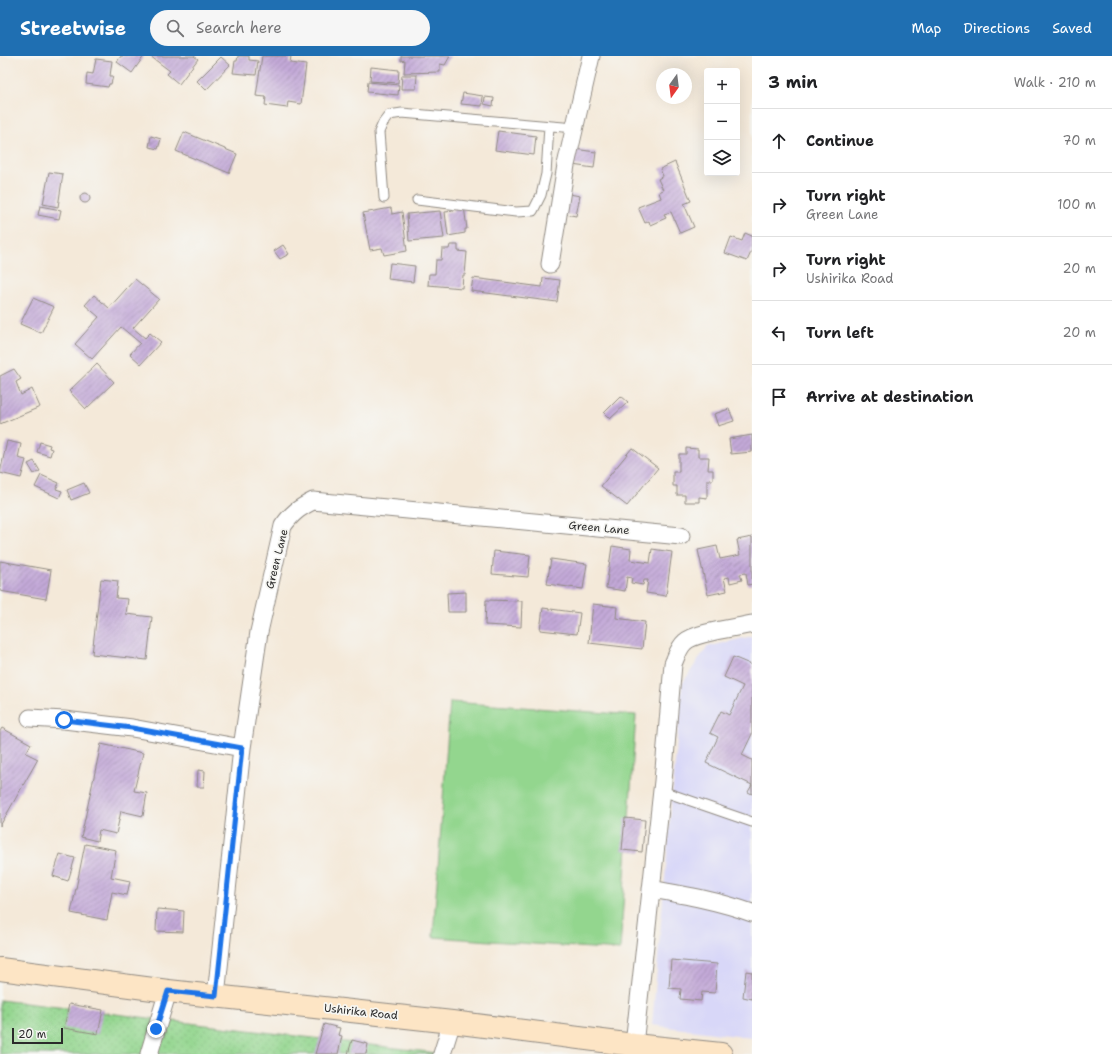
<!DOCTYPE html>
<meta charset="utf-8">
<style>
:root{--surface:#fff;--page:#f6f6f6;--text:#202124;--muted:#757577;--line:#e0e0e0;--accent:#1f6fb2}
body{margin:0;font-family:"Shantell Sans",sans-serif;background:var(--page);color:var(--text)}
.controls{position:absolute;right:12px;top:12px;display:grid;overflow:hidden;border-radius:4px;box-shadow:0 4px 16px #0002}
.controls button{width:36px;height:36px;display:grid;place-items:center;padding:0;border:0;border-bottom:1px solid var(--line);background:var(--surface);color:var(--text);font:20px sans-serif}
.compass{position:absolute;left:656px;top:12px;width:36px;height:36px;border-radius:50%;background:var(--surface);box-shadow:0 4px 16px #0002;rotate:194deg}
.scale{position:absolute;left:12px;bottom:10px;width:51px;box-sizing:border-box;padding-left:4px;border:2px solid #2b2b2b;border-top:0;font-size:11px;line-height:14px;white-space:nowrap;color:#2b2b2b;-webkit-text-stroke:3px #f6f6f2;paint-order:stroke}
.stop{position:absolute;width:12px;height:12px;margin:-9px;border:3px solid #1a73e8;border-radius:50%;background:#fff}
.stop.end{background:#1a73e8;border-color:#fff;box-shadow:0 1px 4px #0008}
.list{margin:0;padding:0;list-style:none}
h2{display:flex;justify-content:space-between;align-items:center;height:52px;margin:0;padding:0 16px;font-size:17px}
h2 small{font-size:13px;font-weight:400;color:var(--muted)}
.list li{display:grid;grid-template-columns:26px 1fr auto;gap:12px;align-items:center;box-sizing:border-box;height:64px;padding:0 16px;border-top:1px solid var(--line)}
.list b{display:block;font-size:15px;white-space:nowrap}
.list p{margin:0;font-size:13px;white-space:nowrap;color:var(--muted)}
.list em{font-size:13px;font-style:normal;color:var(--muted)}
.icon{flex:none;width:22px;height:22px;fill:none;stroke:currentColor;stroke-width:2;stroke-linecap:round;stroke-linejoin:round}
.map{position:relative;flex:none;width:752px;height:998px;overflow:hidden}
header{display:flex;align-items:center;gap:24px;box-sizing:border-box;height:56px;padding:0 20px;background:var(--accent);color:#fff}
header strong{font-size:19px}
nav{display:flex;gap:22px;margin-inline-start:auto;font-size:14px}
.search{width:280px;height:36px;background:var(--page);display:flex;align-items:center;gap:10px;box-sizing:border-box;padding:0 14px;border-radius:22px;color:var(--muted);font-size:15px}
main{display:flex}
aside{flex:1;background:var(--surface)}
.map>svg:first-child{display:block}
.built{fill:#d8d7f8}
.grass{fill:#93d68e;stroke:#5f805c}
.garden{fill:url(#garden-dots);stroke:#5f805c}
.building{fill:url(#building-hatch)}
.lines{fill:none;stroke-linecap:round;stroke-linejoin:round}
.lane-casing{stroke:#908a82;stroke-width:11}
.street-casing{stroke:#908a82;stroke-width:19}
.secondary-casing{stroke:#908a82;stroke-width:24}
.lane{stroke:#fff;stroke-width:9}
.street{stroke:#fff;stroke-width:17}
.secondary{stroke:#fde5c5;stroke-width:22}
.route{stroke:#1a73e8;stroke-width:5}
.labels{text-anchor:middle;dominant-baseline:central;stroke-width:3.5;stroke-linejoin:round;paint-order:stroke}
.street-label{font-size:11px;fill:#2b2b2b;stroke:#f6f6f2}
</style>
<header>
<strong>Streetwise</strong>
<div class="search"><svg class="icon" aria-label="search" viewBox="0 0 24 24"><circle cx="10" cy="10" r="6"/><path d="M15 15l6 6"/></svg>Search here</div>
<nav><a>Map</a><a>Directions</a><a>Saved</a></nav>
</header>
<main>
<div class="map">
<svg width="752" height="998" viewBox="0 0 752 998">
<defs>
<pattern id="garden-dots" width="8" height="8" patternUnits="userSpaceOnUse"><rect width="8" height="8" fill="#93d68e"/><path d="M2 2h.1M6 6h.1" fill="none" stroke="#7fb87b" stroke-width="1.8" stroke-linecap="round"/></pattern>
<pattern id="building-hatch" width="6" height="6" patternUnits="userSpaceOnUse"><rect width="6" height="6" fill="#c3a9d8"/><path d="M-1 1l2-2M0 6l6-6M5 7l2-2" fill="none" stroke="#9f8aaf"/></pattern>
</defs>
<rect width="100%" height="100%" fill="#f6f6f2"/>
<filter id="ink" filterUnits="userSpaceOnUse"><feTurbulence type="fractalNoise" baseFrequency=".025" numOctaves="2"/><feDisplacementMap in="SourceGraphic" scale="8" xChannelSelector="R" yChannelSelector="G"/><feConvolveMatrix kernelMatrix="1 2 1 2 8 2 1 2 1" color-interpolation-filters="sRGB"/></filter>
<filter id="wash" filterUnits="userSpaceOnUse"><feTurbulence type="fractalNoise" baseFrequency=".012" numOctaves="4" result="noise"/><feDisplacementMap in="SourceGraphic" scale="16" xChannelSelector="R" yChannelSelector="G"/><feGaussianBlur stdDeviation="0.9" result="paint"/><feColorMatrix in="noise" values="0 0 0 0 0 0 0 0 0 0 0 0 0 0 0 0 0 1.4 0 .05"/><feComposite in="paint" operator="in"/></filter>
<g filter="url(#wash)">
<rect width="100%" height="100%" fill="#f4e9d9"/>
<path class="built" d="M 752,580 L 752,982 L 652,969 L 682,628 L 707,591 Z"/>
<path class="grass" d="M 450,646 L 636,659 L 620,894 L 433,881 Z"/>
<path class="garden" d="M 0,944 L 445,998 L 0,998 Z"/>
<g id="blocks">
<path class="building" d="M 121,0 L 144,0 L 132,17 L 117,6 Z
M 150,0 L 194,0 L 198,3 L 179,28 L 167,18 L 170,15 Z
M 238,0 L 249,0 L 249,4 L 258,5 L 256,19 L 233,17 L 235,5 L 237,5 Z
M 262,0 L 291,0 L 290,7 L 306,9 L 301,48 L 288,46 L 287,52 L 265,49 L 266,41 L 256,40 Z
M 401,0 L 450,0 L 445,9 L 440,8 L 440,16 L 404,17 L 405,4 L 401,5 Z
M 221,1 L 230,9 L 206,34 L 197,25 Z
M 96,3 L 112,5 L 110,20 L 113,20 L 111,28 L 109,28 L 108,31 L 86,28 L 87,17 L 93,18 Z
M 371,11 L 399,14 L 398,27 L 370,25 Z
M 402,19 L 417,19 L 416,33 L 401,33 Z
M 368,26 L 399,29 L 398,39 L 367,36 Z
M 463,37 L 483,40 L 482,50 L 461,48 Z
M 485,41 L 494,42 L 493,50 L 484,48 Z
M 498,75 L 536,80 L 534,99 L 495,94 Z
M 184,76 L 237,98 L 229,117 L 176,95 Z
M 151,80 L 161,83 L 158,93 L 149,91 Z
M 574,93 L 596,96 L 594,112 L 572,109 Z
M 675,106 L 691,145 L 684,148 L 694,171 L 680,177 L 671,156 L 664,158 L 666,162 L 650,169 L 649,165 L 645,167 L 638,151 L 661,142 L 659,136 L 663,134 L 658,123 L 663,120 L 660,113 Z
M 49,116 L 63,118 L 58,151 L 43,148 Z
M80 142a5 5 0 1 1 10 0a5 5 0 1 1-10 0Z
M 564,137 L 580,140 L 576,160 L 560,157 Z
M 40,150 L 61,154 L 59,163 L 38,159 Z
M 464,150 L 467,173 L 465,173 L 465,177 L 448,180 L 445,156 L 454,155 L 454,152 Z
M 391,152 L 392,158 L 402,156 L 407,195 L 384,199 L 382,192 L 370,194 L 363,157 Z
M 440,155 L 444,182 L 409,185 L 407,158 Z
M 745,177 L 752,180 L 752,194 L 747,205 L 725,197 L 731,181 L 742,185 Z
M 283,189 L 289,198 L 280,203 L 274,195 Z
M 450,189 L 458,189 L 458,195 L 467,196 L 465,219 L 463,219 L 462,232 L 428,229 L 429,218 L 435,218 L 436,204 L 441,204 L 442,193 L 449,193 Z
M 390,207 L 415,210 L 413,226 L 388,223 Z
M 473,222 L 542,231 L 543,222 L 560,224 L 557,246 L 471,235 Z
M 135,223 L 159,243 L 133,272 L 145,282 L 150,277 L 161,286 L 141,308 L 130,298 L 140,287 L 121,271 L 92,303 L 75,288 L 99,261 L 85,249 L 94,239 L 109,252 Z
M 33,242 L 54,251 L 41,277 L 20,268 Z
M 97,308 L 114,326 L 86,353 L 69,335 Z
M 14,313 L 21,323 L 16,326 L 21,339 L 32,333 L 40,351 L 0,368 L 0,320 Z
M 621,340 L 628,346 L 610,363 L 604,357 Z
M 729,353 L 734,365 L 718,370 L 714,358 Z
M 752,379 L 752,396 L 731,398 L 729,383 Z
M 7,385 L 21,388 L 18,402 L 26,404 L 21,422 L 0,417 Z
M 40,386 L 50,389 L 49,392 L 52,393 L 50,400 L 37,396 Z
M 632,392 L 658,412 L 627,450 L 601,430 Z
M 686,392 L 698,393 L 698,401 L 709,401 L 708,414 L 713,414 L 713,424 L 707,424 L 707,442 L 699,441 L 699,446 L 685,446 L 685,439 L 677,439 L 677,430 L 673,430 L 673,416 L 679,416 L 679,398 L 686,398 Z
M 34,405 L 40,415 L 34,418 L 28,408 Z
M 41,419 L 59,427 L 56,433 L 62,435 L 59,442 L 35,431 Z
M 84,427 L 89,437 L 71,444 L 67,434 Z
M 752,481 L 752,528 L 748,529 L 746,517 L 740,518 L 742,524 L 730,527 L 729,521 L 724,522 L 727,535 L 708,539 L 698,494 L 717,490 L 720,503 L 740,499 L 737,484 Z
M 612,490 L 631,493 L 630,504 L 650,507 L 652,493 L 672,496 L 666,540 L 646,537 L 648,524 L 644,524 L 643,529 L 631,527 L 632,522 L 627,521 L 625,535 L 606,532 Z
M 494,495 L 530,499 L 528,521 L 492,518 Z
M 551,503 L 587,508 L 583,533 L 547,528 Z
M 0,505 L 51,514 L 46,543 L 0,535 Z
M 101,523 L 118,525 L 116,542 L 128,543 L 126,558 L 152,561 L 147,604 L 92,598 Z
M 466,536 L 466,556 L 448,556 L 447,537 Z
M 486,544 L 522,545 L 521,571 L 485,569 Z
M 593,548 L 617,551 L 616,562 L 645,566 L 642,593 L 589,587 Z
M 543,552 L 580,557 L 577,578 L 540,574 Z
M 733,601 L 752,609 L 752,678 L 742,699 L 752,704 L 752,738 L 748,736 L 752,729 L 706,707 L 718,681 L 710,677 L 721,655 L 729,659 L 743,630 L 724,621 Z
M 2,672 L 31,688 L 26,697 L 38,703 L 0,770 L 0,675 Z
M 101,688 L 143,697 L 134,735 L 147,737 L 143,760 L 121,755 L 116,778 L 99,774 L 97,785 L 81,781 Z
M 198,714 L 205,715 L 204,731 L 197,731 Z
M 625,762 L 645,764 L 642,796 L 622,794 Z
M 85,788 L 116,794 L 111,821 L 130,825 L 127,839 L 112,836 L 107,864 L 71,857 Z
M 60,798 L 75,802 L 68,825 L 53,820 Z
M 157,853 L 184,855 L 183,876 L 156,875 Z
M 671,904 L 717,908 L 715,937 L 702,936 L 701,945 L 680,943 L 681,933 L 669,932 Z
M 746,915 L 752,916 L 752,943 L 743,941 Z
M 69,948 L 103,954 L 98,978 L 64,972 Z
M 324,968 L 340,972 L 338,979 L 342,980 L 338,998 L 315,998 Z
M 352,984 L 368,988 L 366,998 L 348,998 Z"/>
</g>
</g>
<g filter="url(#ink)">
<use href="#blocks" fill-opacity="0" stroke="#908a82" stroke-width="1"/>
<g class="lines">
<defs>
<path id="lane" d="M 384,142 L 379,76 L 383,67 L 389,59 L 402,57 L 575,72
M 417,144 L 516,156 L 533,155 L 541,139 L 546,118 L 549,70
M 662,735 L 752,766"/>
<path id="street" d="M 550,208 L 566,109 L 591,0
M 30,662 L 64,664 L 132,672 L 242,692
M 651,833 C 685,839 719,845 752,857
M 216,940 L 242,692 L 259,576 L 283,470 C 292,457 299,452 313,445 L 681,480
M 634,989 L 663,725 L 673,608 C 676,601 679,591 685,586 C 696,576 736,572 752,568
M 149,998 L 168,935
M 442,998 L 452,966"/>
<path id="secondary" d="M 0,913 L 168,935 L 452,966 L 634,989 L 721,998"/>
</defs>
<use href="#lane" class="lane-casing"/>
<use href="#street" class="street-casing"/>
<use href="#secondary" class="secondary-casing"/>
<use href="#lane" class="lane"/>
<use href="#street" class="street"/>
<use href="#secondary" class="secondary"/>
</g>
</g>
<g class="lines" filter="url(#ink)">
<path class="route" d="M 64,664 L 132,672 L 242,692 L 216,940 L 168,935 L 156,973"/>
</g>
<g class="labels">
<g class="street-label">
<text transform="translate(599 472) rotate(5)">Green Lane</text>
<text transform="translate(277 503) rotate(-76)">Green Lane</text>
<text transform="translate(361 956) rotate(6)">Ushirika Road</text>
</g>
</g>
</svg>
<div class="controls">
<button>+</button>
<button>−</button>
<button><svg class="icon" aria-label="layers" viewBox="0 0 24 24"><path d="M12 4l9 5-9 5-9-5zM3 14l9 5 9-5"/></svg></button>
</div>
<svg class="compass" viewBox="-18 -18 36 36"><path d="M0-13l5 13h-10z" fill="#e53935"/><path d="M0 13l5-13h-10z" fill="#757577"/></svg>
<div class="scale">20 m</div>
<div class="stop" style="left:64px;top:664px"></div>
<div class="stop end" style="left:156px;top:973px"></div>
</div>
<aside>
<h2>3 min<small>Walk · 210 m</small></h2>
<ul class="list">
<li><svg class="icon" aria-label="ahead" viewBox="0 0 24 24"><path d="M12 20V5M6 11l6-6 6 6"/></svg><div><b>Continue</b></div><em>70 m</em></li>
<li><svg class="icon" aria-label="right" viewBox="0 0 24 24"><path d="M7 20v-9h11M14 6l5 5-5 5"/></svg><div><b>Turn right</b><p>Green Lane</p></div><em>100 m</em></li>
<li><svg class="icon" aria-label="right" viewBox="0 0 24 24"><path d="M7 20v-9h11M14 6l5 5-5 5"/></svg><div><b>Turn right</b><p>Ushirika Road</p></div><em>20 m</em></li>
<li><svg class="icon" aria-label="left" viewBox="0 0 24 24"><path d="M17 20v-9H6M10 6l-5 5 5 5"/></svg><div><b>Turn left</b></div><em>20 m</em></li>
<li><svg class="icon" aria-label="arrive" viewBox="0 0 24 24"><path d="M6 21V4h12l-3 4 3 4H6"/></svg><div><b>Arrive at destination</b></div></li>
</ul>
</aside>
</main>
